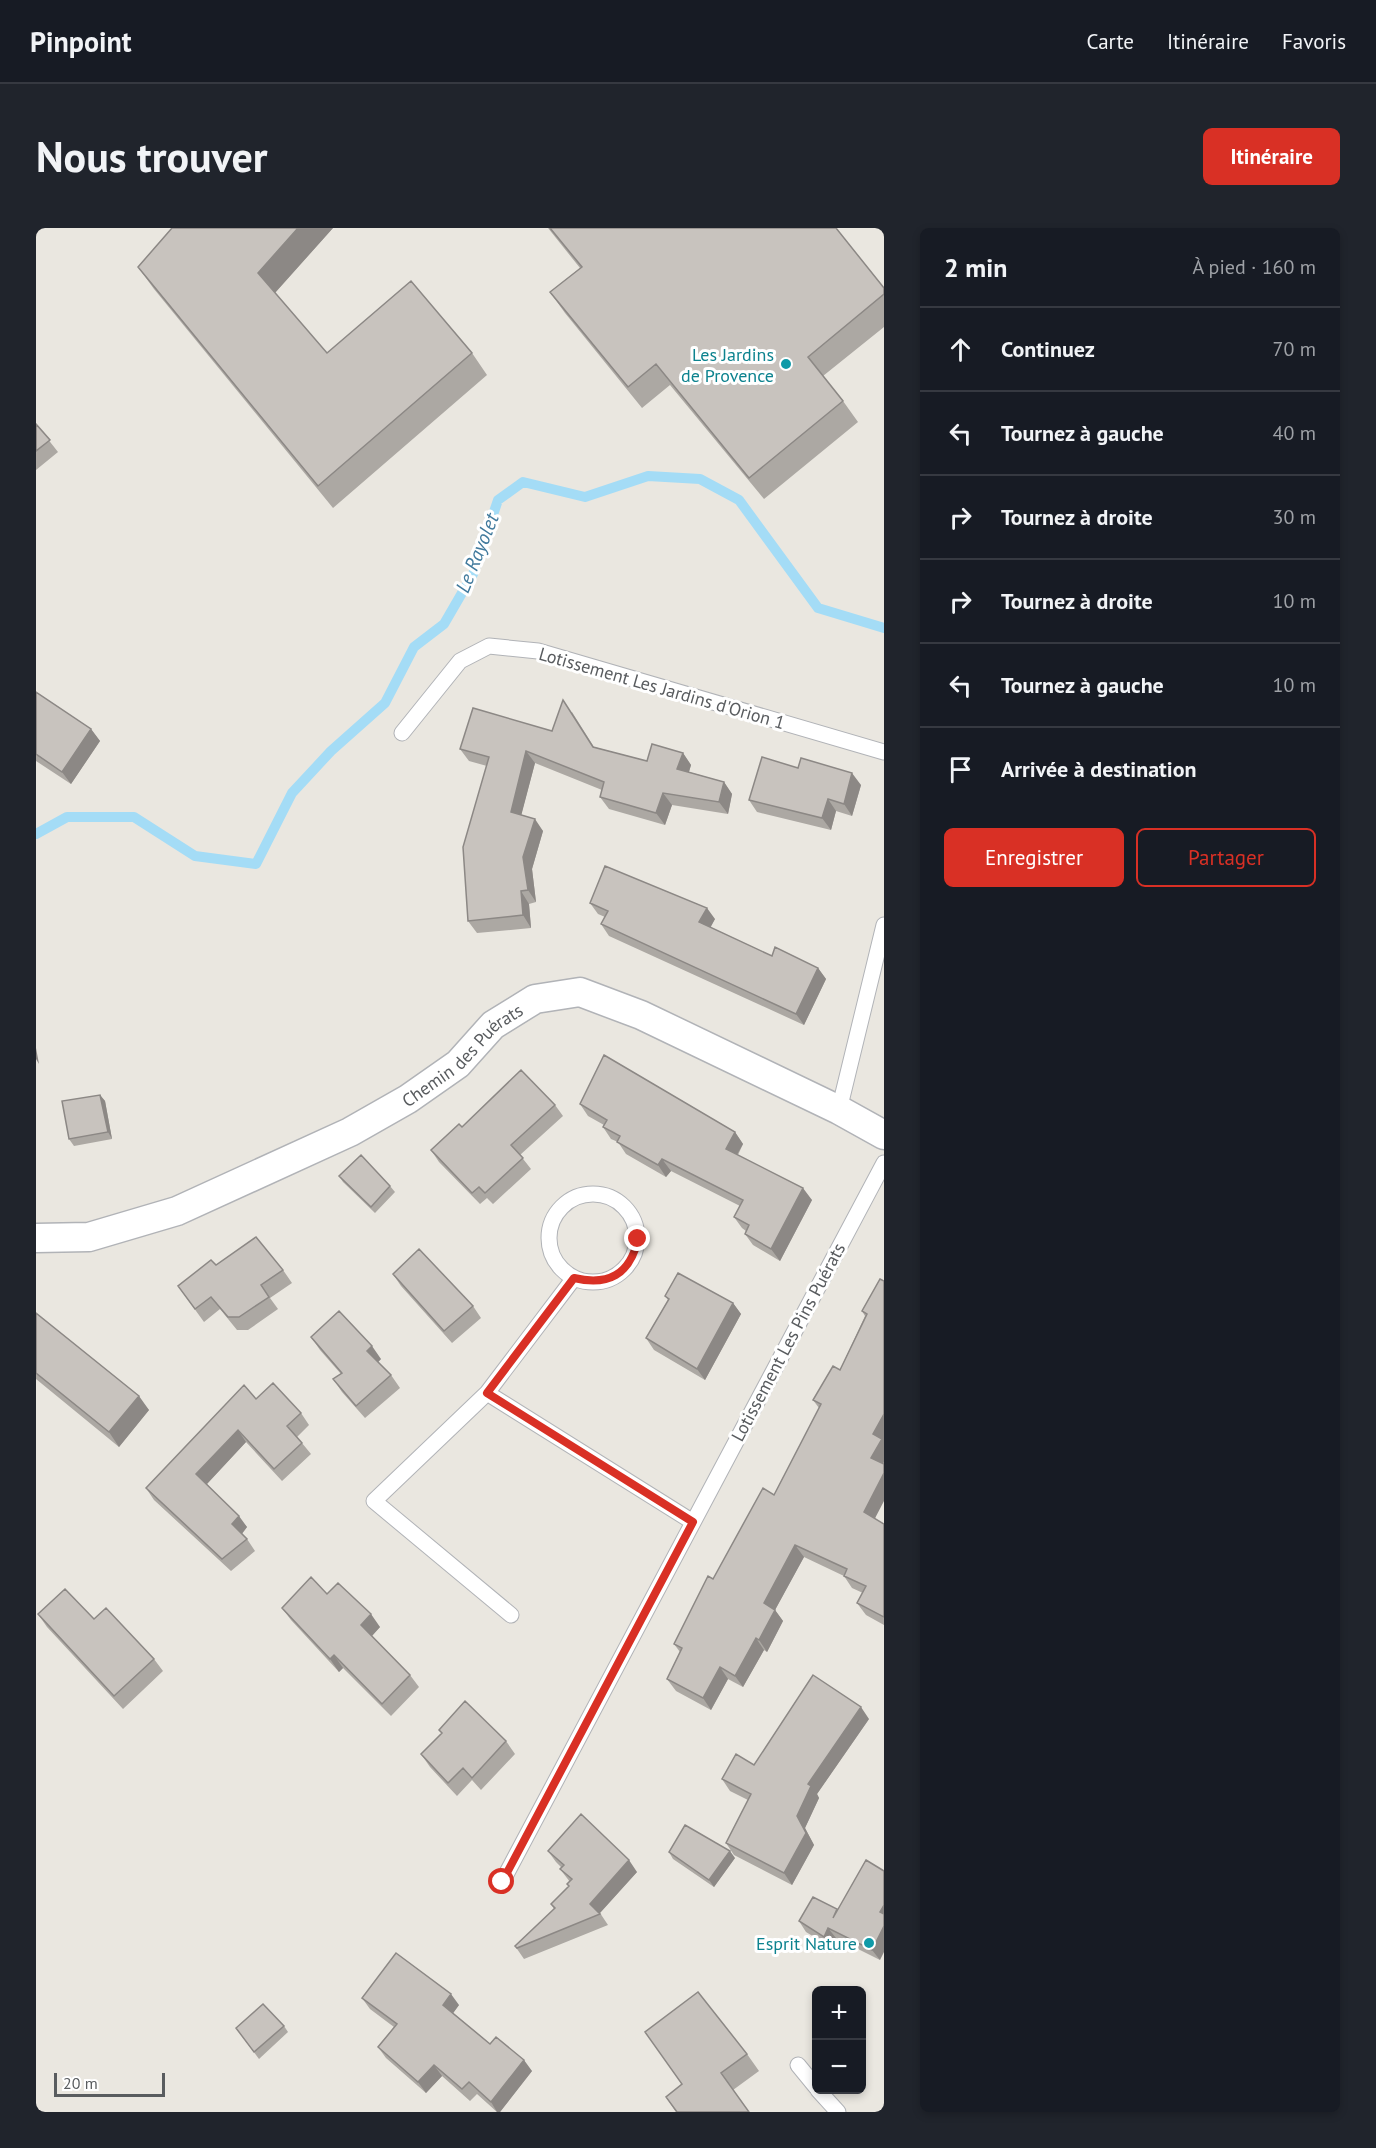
<!DOCTYPE html>
<html lang="fr">
<meta charset="utf-8">
<style>
:root{--surface:#171b24;--page:#20242c;--text:#f1f3f6;--muted:#9ea1a6;--line:#363941;--accent:#d93025}
body{margin:0;font-family:"PT Sans",sans-serif;background:var(--page);color:var(--text)}
.controls{position:absolute;right:18px;bottom:18px;display:grid;overflow:hidden;border-radius:9px;box-shadow:0 3px 9px #0003}
.controls button{width:54px;height:54px;display:grid;place-items:center;padding:0;border:0;border-bottom:2px solid var(--line);background:var(--surface);color:var(--text);font:30px sans-serif}
.scale{position:absolute;left:18px;bottom:15px;width:111px;box-sizing:border-box;padding-left:6px;border:3px solid #595c5f;border-top:0;font-size:16px;line-height:21px;white-space:nowrap;color:#595c5f;-webkit-text-stroke:4px #fff;paint-order:stroke}
.stop{position:absolute;width:18px;height:18px;margin:-14px;border:4px solid #d93025;border-radius:50%;background:#fff}
.stop.end{background:#d93025;border-color:#fff;box-shadow:0 2px 6px #0008}
.list{margin:0;padding:0;list-style:none}
h2{display:flex;justify-content:space-between;align-items:center;height:78px;margin:0;padding:0 24px;font-size:26px}
h2 small{font-size:20px;font-weight:400;color:var(--muted)}
.list li{display:grid;grid-template-columns:39px 1fr auto;gap:18px;align-items:center;box-sizing:border-box;height:84px;padding:0 24px;border-top:2px solid var(--line)}
.list b{display:block;font-size:22px;white-space:nowrap}
.list em{font-size:20px;font-style:normal;color:var(--muted)}
.actions{display:flex;gap:12px;padding:18px 24px}
.actions a{flex:1;padding:14px 0;border:2px solid var(--accent);border-radius:9px;text-align:center;font-size:21px;color:var(--accent)}
.actions .main{background:var(--accent);color:#fff}
.icon{flex:none;width:33px;height:33px;fill:none;stroke:currentColor;stroke-width:2;stroke-linecap:round;stroke-linejoin:round}
.map{position:relative;flex:none;width:848px;height:1884px;overflow:hidden;border-radius:9px}
header{display:flex;align-items:center;gap:36px;box-sizing:border-box;height:84px;padding:0 30px;background:var(--surface);border-bottom:2px solid var(--line)}
header strong{font-size:28px}
nav{display:flex;gap:33px;margin-inline-start:auto;font-size:21px}
.intro{display:flex;align-items:center;justify-content:space-between;box-sizing:border-box;height:144px;padding:0 36px}
h1{margin:0;font-size:42px}
.button{padding:15px 27px;border-radius:9px;background:var(--accent);color:#fff;font-size:21px;font-weight:700}
main{display:flex;gap:36px;padding:0 36px}
aside{flex:1;background:var(--surface);border-radius:9px;box-shadow:0 3px 9px #0003}
.map>svg:first-child{display:block}
.lines{fill:none;stroke-linecap:round;stroke-linejoin:round}
.stream{stroke:#a4dcf6;stroke-width:10}
.lane-casing{stroke:#b1b3b7;stroke-width:17}
.street-casing{stroke:#b1b3b7;stroke-width:31}
.lane{stroke:#fff;stroke-width:15}
.street{stroke:#fff;stroke-width:28}
.wall{fill:#aca8a3}
.shaded-wall{fill:#8c8885}
.building{fill:#c8c3be;stroke:#8c8885;stroke-width:1.5}
.route{stroke:#d93025;stroke-width:8}
.culture-dot{fill:#0f9aa8;stroke:#fff;stroke-width:2}
.labels{text-anchor:middle;dominant-baseline:central;stroke-width:6;stroke-linejoin:round;paint-order:stroke}
.culture-label{font-size:18px;fill:#0d838f;stroke:#fff;text-anchor:end}
.street-label{font-size:18px;fill:#595c5f;stroke:#fff}
.water-label{font-size:20px;font-style:italic;fill:#417a9d;stroke:#fff}
</style>
<header>
<strong>Pinpoint</strong>
<nav><a>Carte</a><a>Itinéraire</a><a>Favoris</a></nav>
</header>
<div class="intro"><h1>Nous trouver</h1><a class="button">Itinéraire</a></div>
<main>
<div class="map">
<svg width="848" height="1884" viewBox="0 0 848 1884">
<rect width="100%" height="100%" fill="#eae7e0"/>
<g class="lines">
<path class="stream" d="M 0,606 L 31,589 L 98,589 L 159,628 L 220,636 L 256,565 L 295,523 L 349,475 L 378,419 L 408,396 L 437,346 L 462,272 L 487,254 L 549,269 L 612,248 L 664,251 L 703,272 L 782,380 L 848,400"/>
<defs>
<path id="lane" d="M 366,505 L 424,433 L 453,418 L 502,423 L 848,524
M 803,882 L 848,697
M513 1010a44 44 0 1 1 88 0a44 44 0 1 1-88 0Z
M 538,1050 L 451,1165 L 657,1294
M 451,1165 L 338,1273 L 475,1387
M 466,1654 L 848,935
M 762,1837 L 780,1859
M 782,1862 L 802,1884"/>
<g id="street">
<path id="s1" d="M 0,1010 L 53,1009 L 141,983 L 314,904 L 372,871 L 422,836 L 457,797 L 499,771 L 544,764 L 605,787 L 803,882 L 848,907"/>
</g>
</defs>
<use href="#lane" class="lane-casing"/>
<use href="#street" class="street-casing"/>
<use href="#lane" class="lane"/>
<use href="#street" class="street"/>
</g>
<path class="wall" d="M 136,0 L 297,0 L 239,65 L 291,125 L 436,125 L 451,147 L 297,280 L 118,61 L 102,39 Z
M 512,0 L 800,0 L 848,60 L 848,99 L 787,148 L 807,173 L 822,194 L 728,271 L 634,157 L 606,180 L 529,85 L 514,64 L 544,40 Z
M 0,196 L 22,224 L 0,242 Z
M 0,464 L 55,501 L 64,513 L 35,556 L 0,533 Z
M 536,484 L 558,519 L 611,533 L 647,525 L 655,537 L 653,544 L 688,554 L 696,566 L 692,586 L 636,577 L 629,597 L 573,581 L 564,569 L 566,562 L 499,535 L 485,587 L 507,603 L 496,641 L 500,674 L 493,676 L 495,700 L 441,705 L 432,693 L 451,538 L 433,533 L 424,521 L 516,503 Z
M 762,540 L 825,557 L 816,588 L 800,583 L 795,602 L 721,584 L 713,572 Z
M 554,675 L 679,691 L 674,699 L 736,728 L 782,740 L 790,751 L 768,797 L 573,708 L 565,696 L 569,689 L 562,686 Z
M 64,867 L 69,873 L 76,911 L 38,918 L 33,911 Z
M 544,876 L 699,904 L 707,916 L 702,927 L 776,972 L 744,1033 L 717,1017 L 709,1006 L 710,1003 L 706,1000 L 698,989 L 704,978 L 635,943 L 630,949 L 590,926 L 582,914 L 575,911 L 567,899 L 568,897 L 552,888 Z
M 519,877 L 527,888 L 484,927 L 495,941 L 457,976 L 451,970 L 444,976 L 403,934 L 395,922 L 426,899 Z
M 303,948 L 354,958 L 359,964 L 339,985 L 307,954 Z
M 180,1037 L 247,1042 L 256,1055 L 234,1070 L 242,1081 L 212,1102 L 201,1102 L 184,1081 L 168,1094 L 142,1058 Z
M 357,1046 L 437,1078 L 445,1090 L 416,1115 L 365,1058 Z
M 844,1051 L 848,1234 L 847,1236 L 839,1291 L 848,1296 L 848,1397 L 830,1387 L 821,1375 L 827,1365 L 816,1360 L 808,1348 L 768,1329 L 739,1382 L 747,1393 L 731,1424 L 728,1422 L 707,1459 L 692,1451 L 675,1482 L 640,1463 L 631,1451 L 644,1424 L 638,1416 L 677,1351 L 738,1267 L 783,1180 L 777,1172 L 804,1142 L 829,1088 L 826,1083 Z
M 629,1068 L 697,1075 L 705,1086 L 669,1152 L 618,1122 L 610,1110 L 632,1072 Z
M 0,1085 L 113,1182 L 83,1219 L 0,1151 Z
M 275,1109 L 345,1131 L 342,1134 L 355,1147 L 364,1160 L 329,1190 L 306,1164 L 297,1151 L 305,1146 L 284,1122 Z
M 220,1171 L 265,1185 L 273,1197 L 261,1209 L 275,1226 L 246,1253 L 210,1214 L 171,1256 L 211,1299 L 206,1306 L 211,1311 L 219,1323 L 195,1343 L 118,1272 L 110,1260 Z
M 291,1366 L 344,1399 L 336,1408 L 374,1447 L 383,1459 L 355,1488 L 307,1440 L 303,1444 L 255,1392 L 246,1380 Z
M 2,1386 L 58,1391 L 118,1431 L 127,1443 L 87,1481 L 11,1399 Z
M 833,1491 L 781,1566 L 783,1570 L 769,1600 L 778,1617 L 756,1657 L 698,1627 L 690,1615 L 712,1572 L 694,1563 L 686,1551 Z
M 406,1505 L 470,1513 L 479,1526 L 445,1562 L 436,1552 L 421,1568 L 394,1539 L 385,1526 Z
M 512,1623 L 601,1644 L 564,1685 L 572,1697 L 488,1731 L 479,1718 L 518,1681 L 515,1676 L 533,1659 L 534,1654 L 524,1641 L 526,1640 L 520,1634 Z
M 633,1624 L 699,1630 L 678,1659 L 637,1631 Z
M 830,1632 L 844,1732 L 800,1710 L 796,1720 L 770,1704 L 763,1693 L 802,1682 Z
M 326,1770 L 423,1777 L 417,1785 L 454,1816 L 496,1843 L 464,1884 L 461,1884 L 441,1866 L 434,1873 L 406,1848 L 390,1865 L 350,1830 L 342,1819 L 358,1799 L 334,1781 Z
M 248,1798 L 252,1804 L 223,1831 L 200,1800 Z
M 711,1826 L 723,1843 L 697,1862 L 713,1884 L 640,1884 L 630,1869 Z"/>
<path class="shaded-wall" d="M 262,0 L 297,0 L 237,67 L 222,45 Z
M 55,501 L 64,513 L 35,556 L 26,544 Z
M 490,523 L 499,535 L 483,596 L 475,584 Z
M 647,525 L 655,537 L 650,553 L 641,541 Z
M 816,545 L 825,557 L 816,588 L 808,576 Z
M 688,554 L 696,566 L 692,586 L 683,574 Z
M 627,565 L 636,577 L 629,597 L 620,585 Z
M 792,571 L 800,583 L 795,602 L 786,590 Z
M 499,591 L 507,603 L 496,641 L 500,674 L 492,662 L 487,629 Z
M 485,663 L 493,676 L 495,700 L 487,687 Z
M 671,680 L 679,691 L 671,706 L 663,694 Z
M 782,740 L 790,751 L 768,797 L 760,786 Z
M 0,820 L 3,836 L 0,831 Z
M 64,867 L 69,873 L 76,911 L 72,904 Z
M 699,904 L 707,916 L 698,932 L 690,921 Z
M 626,931 L 635,943 L 630,949 L 622,937 Z
M 767,960 L 776,972 L 744,1033 L 735,1021 Z
M 697,1075 L 705,1086 L 669,1152 L 661,1141 Z
M 336,1118 L 345,1131 L 340,1136 L 331,1123 Z
M 103,1168 L 113,1182 L 83,1219 L 73,1204 Z
M 848,1186 L 848,1234 L 843,1242 L 835,1230 L 837,1206 Z
M 202,1202 L 210,1214 L 169,1258 L 160,1246 Z
M 848,1245 L 848,1273 L 836,1296 L 828,1284 Z
M 203,1288 L 211,1299 L 204,1308 L 196,1296 Z
M 759,1317 L 768,1329 L 739,1382 L 747,1393 L 731,1424 L 723,1412 L 728,1375 Z
M 335,1386 L 344,1399 L 334,1410 L 325,1397 Z
M 720,1410 L 728,1422 L 707,1459 L 699,1448 Z
M 298,1427 L 307,1440 L 303,1444 L 294,1431 Z
M 684,1439 L 692,1451 L 675,1482 L 667,1470 Z
M 825,1479 L 833,1491 L 781,1566 L 783,1570 L 769,1600 L 778,1617 L 756,1657 L 748,1645 L 761,1588 L 772,1556 Z
M 694,1623 L 699,1630 L 678,1659 L 673,1652 Z
M 593,1632 L 601,1644 L 563,1686 L 554,1676 Z
M 848,1677 L 848,1690 L 844,1684 Z
M 848,1698 L 848,1724 L 844,1732 L 836,1722 Z
M 792,1700 L 800,1710 L 796,1720 L 788,1709 Z
M 415,1766 L 423,1777 L 415,1788 L 407,1777 Z
M 488,1832 L 496,1843 L 464,1884 L 461,1884 L 455,1874 Z
M 398,1837 L 406,1848 L 390,1865 L 382,1854 Z"/>
<path class="building" d="M 136,0 L 262,0 L 222,45 L 291,125 L 375,53 L 436,125 L 282,258 L 102,39 Z
M 514,0 L 800,0 L 848,60 L 848,66 L 772,129 L 807,173 L 713,250 L 620,136 L 592,159 L 514,64 L 546,39 Z
M 0,196 L 14,212 L 0,223 Z
M 0,464 L 55,501 L 26,544 L 0,526 Z
M 527,472 L 557,519 L 611,533 L 616,516 L 647,525 L 641,541 L 688,554 L 683,574 L 627,565 L 620,585 L 564,569 L 568,554 L 490,523 L 475,584 L 499,591 L 487,629 L 492,662 L 485,663 L 487,687 L 432,693 L 427,619 L 453,529 L 424,521 L 437,480 L 516,503 Z
M 726,529 L 762,540 L 765,530 L 816,545 L 808,576 L 792,571 L 786,590 L 713,572 Z
M 569,638 L 671,680 L 663,694 L 736,728 L 739,719 L 782,740 L 760,786 L 565,696 L 572,683 L 554,675 Z
M 568,827 L 699,904 L 690,921 L 767,960 L 735,1021 L 709,1006 L 713,997 L 698,989 L 707,972 L 626,931 L 622,937 L 581,914 L 584,908 L 567,899 L 571,892 L 544,876 Z
M 485,842 L 519,877 L 475,917 L 487,930 L 449,965 L 443,959 L 436,965 L 395,922 L 423,896 L 426,899 Z
M 64,867 L 72,904 L 33,911 L 26,873 Z
M 325,927 L 354,958 L 335,979 L 303,948 Z
M 220,1009 L 247,1042 L 225,1057 L 233,1069 L 203,1089 L 192,1089 L 175,1069 L 159,1081 L 142,1058 L 175,1032 L 180,1037 Z
M 383,1021 L 437,1078 L 408,1103 L 357,1046 Z
M 642,1045 L 697,1075 L 661,1141 L 610,1110 L 633,1071 L 629,1068 Z
M 844,1051 L 848,1053 L 848,1186 L 837,1206 L 846,1211 L 835,1230 L 848,1236 L 848,1245 L 828,1284 L 848,1296 L 848,1389 L 821,1375 L 830,1358 L 808,1348 L 811,1341 L 759,1317 L 728,1375 L 739,1382 L 723,1412 L 720,1410 L 699,1448 L 684,1439 L 667,1470 L 631,1451 L 646,1420 L 638,1416 L 672,1348 L 677,1351 L 727,1260 L 738,1267 L 785,1176 L 777,1172 L 797,1138 L 804,1142 L 831,1086 L 826,1083 Z
M 303,1083 L 336,1118 L 331,1123 L 355,1147 L 320,1178 L 297,1151 L 306,1145 L 275,1109 Z
M 0,1085 L 103,1168 L 73,1204 L 0,1145 Z
M 237,1155 L 265,1185 L 251,1198 L 266,1215 L 238,1241 L 202,1202 L 160,1246 L 203,1288 L 196,1296 L 211,1311 L 186,1331 L 110,1260 L 208,1157 L 220,1171 Z
M 275,1349 L 291,1366 L 302,1355 L 335,1386 L 325,1397 L 374,1447 L 346,1476 L 298,1427 L 294,1431 L 246,1380 Z
M 29,1361 L 58,1391 L 70,1380 L 118,1431 L 78,1468 L 2,1386 Z
M 777,1447 L 825,1479 L 772,1556 L 775,1558 L 761,1588 L 770,1605 L 748,1645 L 690,1615 L 715,1566 L 686,1551 L 700,1526 L 718,1537 Z
M 429,1473 L 470,1513 L 436,1550 L 427,1540 L 412,1555 L 385,1526 L 406,1505 L 403,1502 Z
M 545,1586 L 593,1632 L 554,1676 L 564,1686 L 481,1720 L 479,1718 L 519,1680 L 515,1676 L 533,1658 L 531,1656 L 536,1651 L 524,1641 L 528,1637 L 512,1623 Z
M 649,1597 L 694,1623 L 673,1652 L 633,1624 Z
M 830,1632 L 848,1643 L 848,1677 L 844,1684 L 848,1686 L 848,1698 L 836,1722 L 792,1700 L 788,1709 L 763,1693 L 777,1669 L 801,1681 L 797,1690 Z
M 360,1725 L 415,1766 L 407,1777 L 454,1816 L 460,1809 L 488,1832 L 455,1874 L 433,1854 L 426,1861 L 398,1837 L 382,1854 L 342,1819 L 361,1796 L 326,1770 Z
M 662,1764 L 711,1826 L 685,1845 L 713,1884 L 641,1884 L 630,1869 L 646,1856 L 609,1804 Z
M 227,1776 L 248,1798 L 218,1824 L 200,1800 Z"/>
<g class="lines">
<path class="route" d="M 466,1654 L 657,1294 L 451,1165 L 538,1050 C 572,1058 594,1047 602,1011"/>
</g>
<g class="culture-dot">
<circle cx="750" cy="136" r="6"/>
<circle cx="833" cy="1715" r="6"/>
</g>
<g class="labels">
<g class="culture-label">
<text x="738" y="126">Les Jardins<tspan x="738" dy="21">de Provence</tspan></text>
<text x="821" y="1715">Esprit Nature</text>
</g>
<g class="street-label">
<text transform="translate(626 460) rotate(16)">Lotissement Les Jardins d'Orion 1</text>
<text stroke="none"><textPath href="#s1" startOffset="472">Chemin des Puérats</textPath></text>
<text transform="translate(752 1114) rotate(-62)">Lotissement Les Pins Puérats</text>
</g>
<g class="water-label">
<text transform="translate(441 325) rotate(-68)">Le Rayolet</text>
</g>
</g>
</svg>
<div class="controls">
<button>+</button>
<button>−</button>
</div>
<div class="scale">20 m</div>
<div class="stop" style="left:466px;top:1654px"></div>
<div class="stop end" style="left:602px;top:1011px"></div>
</div>
<aside>
<h2>2 min<small>À pied · 160 m</small></h2>
<ul class="list">
<li><svg class="icon" aria-label="ahead" viewBox="0 0 24 24"><path d="M12 20V5M6 11l6-6 6 6"/></svg><div><b>Continuez</b></div><em>70 m</em></li>
<li><svg class="icon" aria-label="left" viewBox="0 0 24 24"><path d="M17 20v-9H6M10 6l-5 5 5 5"/></svg><div><b>Tournez à gauche</b></div><em>40 m</em></li>
<li><svg class="icon" aria-label="right" viewBox="0 0 24 24"><path d="M7 20v-9h11M14 6l5 5-5 5"/></svg><div><b>Tournez à droite</b></div><em>30 m</em></li>
<li><svg class="icon" aria-label="right" viewBox="0 0 24 24"><path d="M7 20v-9h11M14 6l5 5-5 5"/></svg><div><b>Tournez à droite</b></div><em>10 m</em></li>
<li><svg class="icon" aria-label="left" viewBox="0 0 24 24"><path d="M17 20v-9H6M10 6l-5 5 5 5"/></svg><div><b>Tournez à gauche</b></div><em>10 m</em></li>
<li><svg class="icon" aria-label="arrive" viewBox="0 0 24 24"><path d="M6 21V4h12l-3 4 3 4H6"/></svg><div><b>Arrivée à destination</b></div></li>
</ul>
<div class="actions"><a class="main">Enregistrer</a><a>Partager</a></div>
</aside>
</main>
